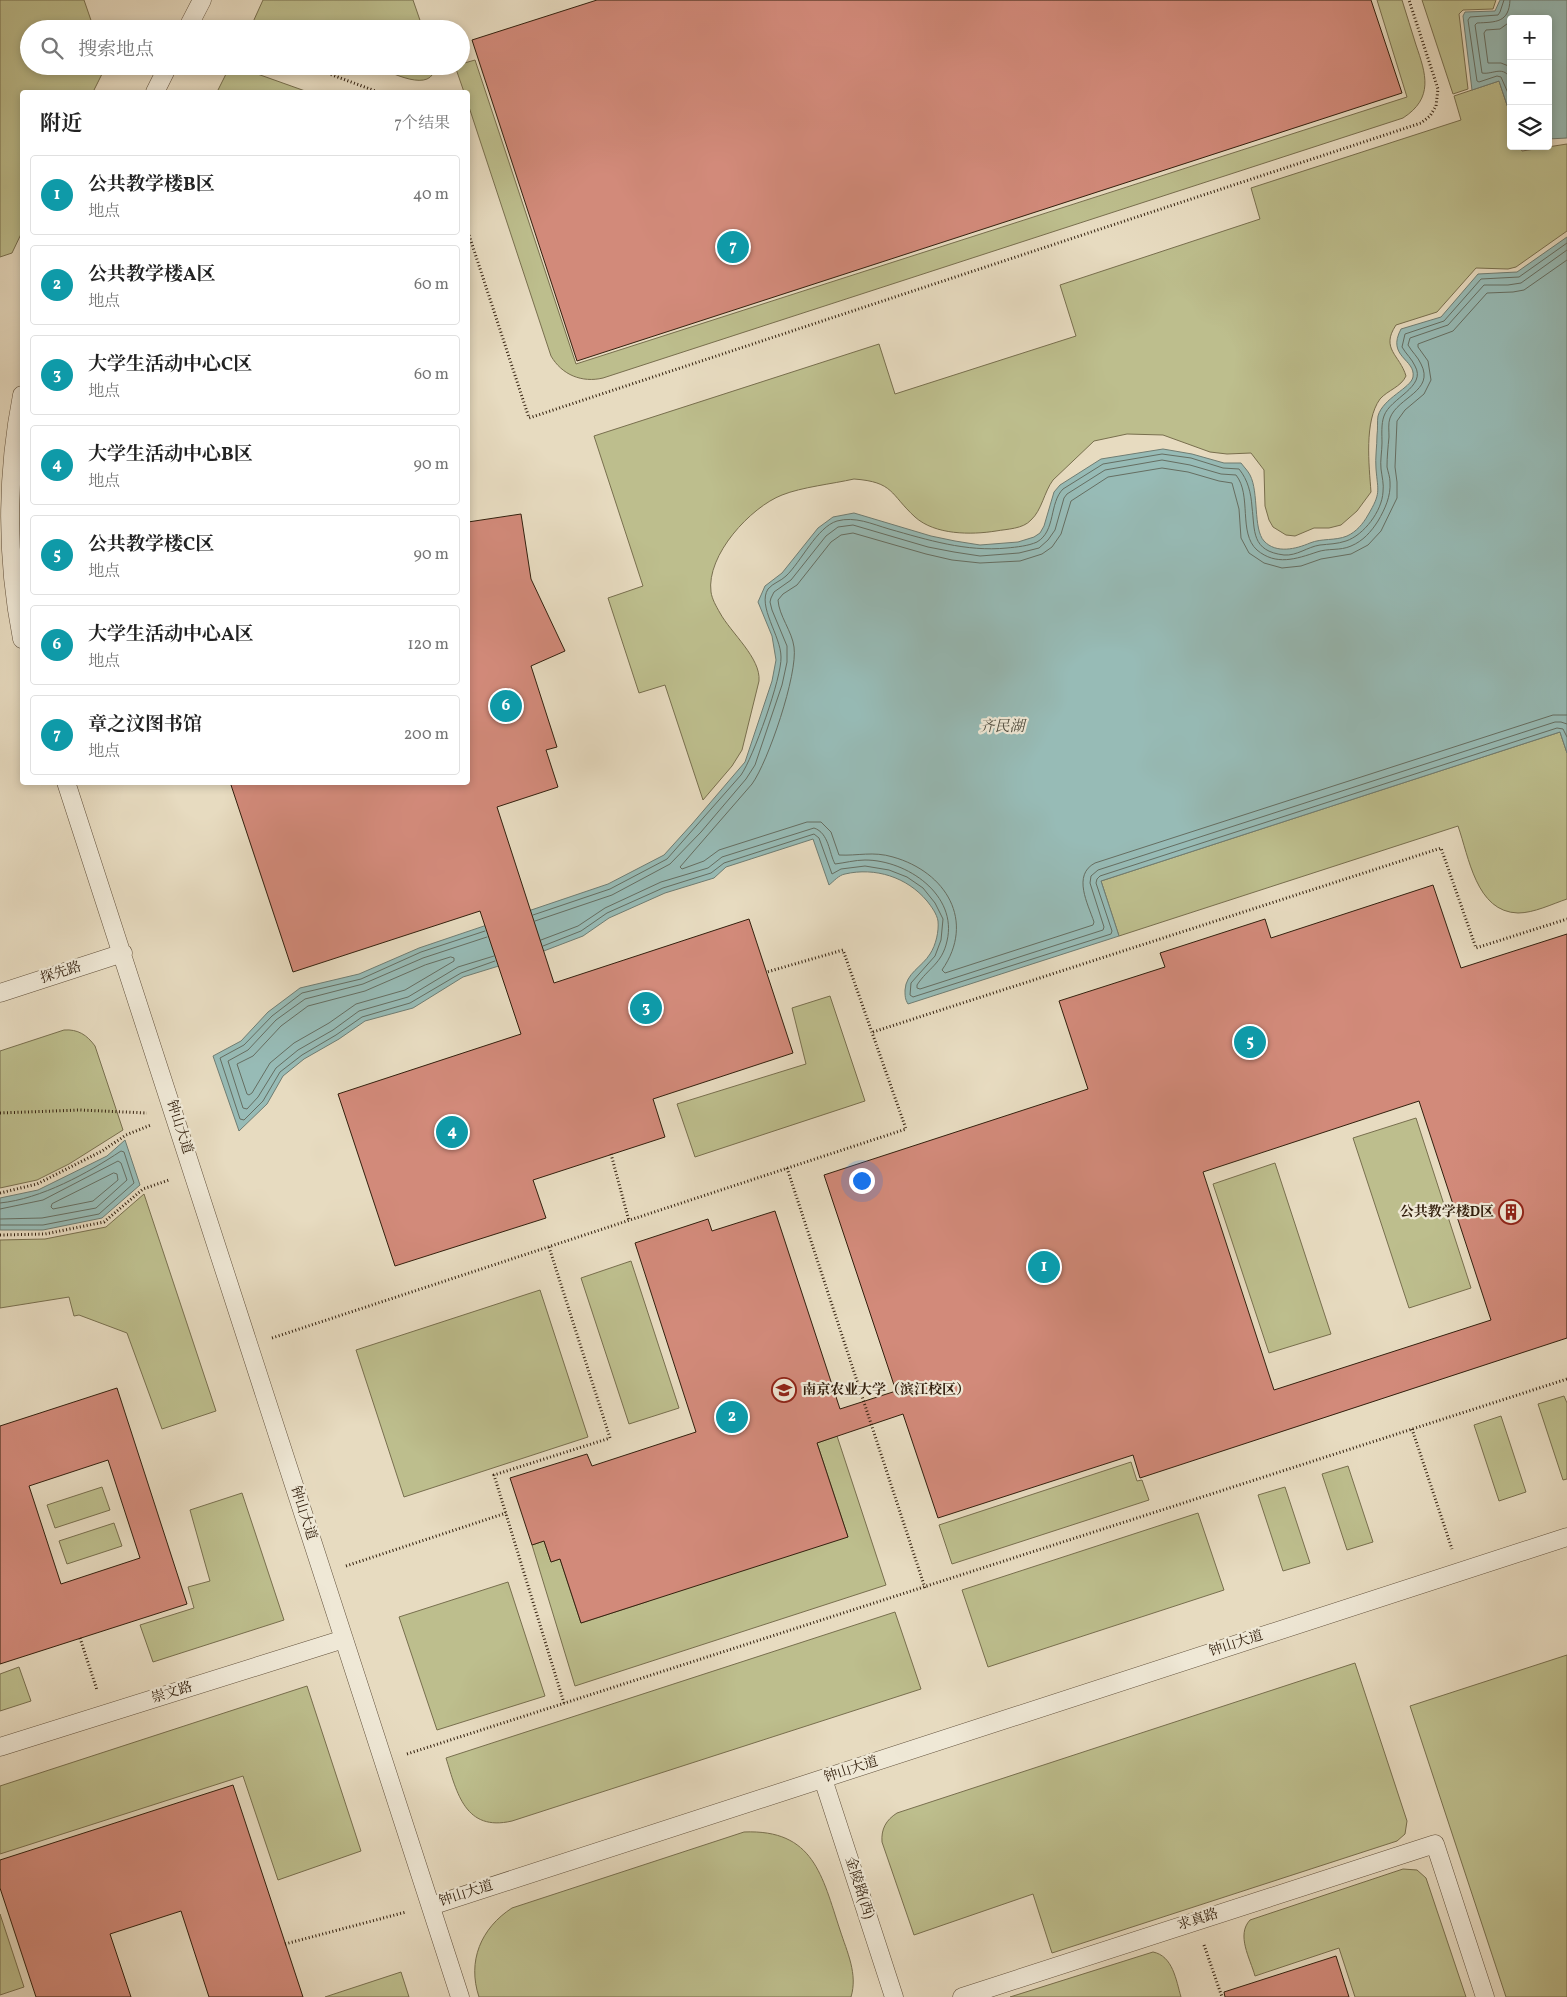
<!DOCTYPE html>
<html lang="zh">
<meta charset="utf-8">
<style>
:root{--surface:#fff;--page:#f6f6f6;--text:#222;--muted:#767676;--line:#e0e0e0;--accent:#8f2418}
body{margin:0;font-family:Vollkorn,"Noto Serif SC",serif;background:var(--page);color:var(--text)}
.controls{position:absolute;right:15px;top:15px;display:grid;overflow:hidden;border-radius:5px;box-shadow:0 2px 8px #0003}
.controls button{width:45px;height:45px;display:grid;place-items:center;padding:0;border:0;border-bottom:1px solid var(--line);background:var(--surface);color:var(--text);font:25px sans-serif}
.you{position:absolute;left:861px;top:1180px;width:18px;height:18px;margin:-12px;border:4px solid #fff;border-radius:50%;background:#1a73e8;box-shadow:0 0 0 8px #1a73e833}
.badge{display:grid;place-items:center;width:32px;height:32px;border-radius:50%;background:var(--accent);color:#fff;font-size:16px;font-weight:700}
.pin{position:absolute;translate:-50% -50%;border:2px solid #fff;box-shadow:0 1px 5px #0006}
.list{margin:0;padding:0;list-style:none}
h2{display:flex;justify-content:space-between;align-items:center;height:65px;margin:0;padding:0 20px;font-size:21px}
h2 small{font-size:16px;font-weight:400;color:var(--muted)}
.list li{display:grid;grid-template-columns:32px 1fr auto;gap:15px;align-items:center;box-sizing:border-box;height:80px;margin:0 10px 10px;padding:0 10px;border:1px solid var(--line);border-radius:5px}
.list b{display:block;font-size:19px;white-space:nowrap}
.list p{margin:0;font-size:16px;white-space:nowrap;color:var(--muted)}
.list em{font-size:16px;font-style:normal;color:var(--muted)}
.icon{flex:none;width:28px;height:28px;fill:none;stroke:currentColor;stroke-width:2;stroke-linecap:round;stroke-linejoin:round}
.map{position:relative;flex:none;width:1567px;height:1997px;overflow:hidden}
.search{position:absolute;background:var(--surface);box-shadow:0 2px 8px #0003;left:20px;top:20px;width:450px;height:55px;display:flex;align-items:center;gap:12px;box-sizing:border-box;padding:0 18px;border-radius:28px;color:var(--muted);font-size:19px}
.panel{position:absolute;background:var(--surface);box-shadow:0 2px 8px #0003;left:20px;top:90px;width:450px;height:695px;border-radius:5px}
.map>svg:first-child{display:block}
.green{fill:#bdbe8d;stroke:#786f4e}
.water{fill:#97bbb6;stroke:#6f7d73}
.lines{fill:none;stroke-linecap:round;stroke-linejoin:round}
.shore{stroke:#656e62;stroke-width:1}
.building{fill:#d28a7a;stroke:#33200e;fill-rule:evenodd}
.service-casing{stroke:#604f3a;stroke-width:19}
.path{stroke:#33200e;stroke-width:3;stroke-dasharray:1 2.5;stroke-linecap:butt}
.service{stroke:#efe8d6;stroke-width:18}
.labels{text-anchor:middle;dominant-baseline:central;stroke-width:4.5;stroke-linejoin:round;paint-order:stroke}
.street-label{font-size:14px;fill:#33200e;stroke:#efe8d6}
.poi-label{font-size:14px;font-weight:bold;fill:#33200e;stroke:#efe8d6;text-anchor:end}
.water-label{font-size:15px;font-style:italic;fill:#514e40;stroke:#efe8d6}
</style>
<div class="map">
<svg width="1567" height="1997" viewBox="0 0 1567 1997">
<rect width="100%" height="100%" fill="#e7dbc0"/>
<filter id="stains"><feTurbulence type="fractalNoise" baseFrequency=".004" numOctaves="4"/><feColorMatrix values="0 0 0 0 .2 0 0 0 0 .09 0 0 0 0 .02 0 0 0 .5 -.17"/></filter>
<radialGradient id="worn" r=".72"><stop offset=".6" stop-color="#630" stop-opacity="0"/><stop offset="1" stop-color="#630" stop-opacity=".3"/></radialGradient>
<path class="green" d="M 0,0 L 84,0 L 94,29 L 29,29 L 29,66 L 106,66 L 93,92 L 22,92 L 22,232 L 12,253 L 0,257 Z
M 263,0 L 413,0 L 423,29 L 273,29 L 253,22 Z
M 1377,0 L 1402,0 C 1407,15 1411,30 1416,45 C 1426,74 1434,98 1403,118 L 603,378 C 582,383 562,375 551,356 L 468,104 L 468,92 L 464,92 L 455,66 L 461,66 L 461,64 L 475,60 L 576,364 L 1407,97 Z
M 1422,0 L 1496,0 L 1493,9 L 1463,10 L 1459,14 L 1468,89 L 1453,94 Z
M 230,66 L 235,66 L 308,92 L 217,92 Z
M 375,66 L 435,66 C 433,95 390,72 375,66 Z
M 1499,81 L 1511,117 L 1511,146 L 1520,146 L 1522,151 L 1567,144 L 1567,231 L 1516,267 L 1508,269 L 1476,268 L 1437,312 L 1396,325 C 1380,349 1400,355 1406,376 C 1401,387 1388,390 1380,399 C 1364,421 1369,465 1371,492 L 1357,511 L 1341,525 L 1329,528 L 1314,528 L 1295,536 L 1286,535 L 1273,527 L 1269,520 L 1265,506 L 1264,470 L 1251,453 L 1227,454 L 1210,452 L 1163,435 L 1127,434 L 1094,441 L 1053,480 C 1044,492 1042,510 1031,520 C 1023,529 1007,529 996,531 C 971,535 935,535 915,517 C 890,494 894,482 854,479 C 832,484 802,487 782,495 C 751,507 706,555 711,592 C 712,599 716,606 720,613 C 731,633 761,658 759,681 L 742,750 L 732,766 L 703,800 L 665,685 L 639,693 L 608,598 L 643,586 L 594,436 L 879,344 L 895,394 L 1076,336 L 1060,285 L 1260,219 L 1251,188 L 1461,120 L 1454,96 Z
M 1560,732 L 1567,753 L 1567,899 C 1552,904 1534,913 1518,913 C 1476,912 1469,857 1458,826 L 1119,936 L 1101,881 Z
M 830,996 L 865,1101 L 695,1157 L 677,1104 L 806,1064 L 792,1008 Z
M 64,1030 C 78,1029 87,1035 95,1046 L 123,1130 L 69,1164 L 37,1180 L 0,1188 L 0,1051 Z
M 1416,1118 L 1471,1288 L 1409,1308 L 1353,1138 Z
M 1275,1163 L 1331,1334 L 1269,1353 L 1213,1184 Z
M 144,1194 L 216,1411 L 162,1429 L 127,1333 L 79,1315 L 74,1316 L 69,1297 L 0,1308 L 0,1240 L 45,1239 L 106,1227 Z
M 631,1261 L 679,1408 L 629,1424 L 581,1278 Z
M 540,1290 L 588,1437 L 404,1497 L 356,1350 Z
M 1564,1396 L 1567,1403 L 1567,1479 L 1563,1480 L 1538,1404 Z
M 1501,1416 L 1526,1492 L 1499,1501 L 1474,1425 Z
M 837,1436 L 886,1585 L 575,1686 L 532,1545 L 544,1541 L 551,1562 L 560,1559 L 581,1623 L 649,1601 L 628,1537 L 848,1537 L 817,1443 Z
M 1131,1462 L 1137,1481 L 1142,1480 L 1149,1500 L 952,1564 L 939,1525 Z
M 1348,1466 L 1373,1542 L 1347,1550 L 1322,1474 Z
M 102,1487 L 110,1510 L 55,1528 L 47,1505 Z
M 1285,1487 L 1310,1563 L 1283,1571 L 1258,1495 Z
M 242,1493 L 284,1620 L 153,1662 L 140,1625 L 194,1608 L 188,1587 L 210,1581 L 190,1510 Z
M 1198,1513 L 1224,1590 L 988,1667 L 962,1590 Z
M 114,1523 L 122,1546 L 67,1564 L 59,1541 Z
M 508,1582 L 545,1696 L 437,1730 L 399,1617 Z
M 895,1612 L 921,1689 L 512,1821 C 465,1832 457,1793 446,1758 Z
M 1567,1655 L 1567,1997 L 1506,1997 L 1410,1706 Z
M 1355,1663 L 1407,1821 L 1405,1834 L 1397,1841 L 1052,1953 L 1033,1894 L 914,1935 L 882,1842 C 881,1829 886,1820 897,1813 Z
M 19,1667 L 31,1701 L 0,1711 L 0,1674 Z
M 307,1686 L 361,1851 L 278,1880 L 243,1776 L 0,1854 L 0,1786 Z
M 744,1832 C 814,1829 822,1876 840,1930 C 847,1952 858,1974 851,1997 L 479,1997 C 467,1961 481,1928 512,1908 Z
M 1403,1869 L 1417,1870 L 1426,1878 L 1466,1997 L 1355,1997 L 1339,1948 L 1255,1976 C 1250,1958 1236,1935 1250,1920 Z
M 0,1914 L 24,1987 L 0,1995 Z
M 1153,1952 C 1173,1956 1176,1980 1181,1997 L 1010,1997 Z
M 401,1972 L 409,1997 L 325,1997 Z"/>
<path class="water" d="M 1500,0 L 1567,0 L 1567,138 L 1548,139 L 1548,19 L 1511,19 L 1511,117 L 1499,81 L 1472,90 L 1463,16 L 1465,12 L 1495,11 Z
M 1567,237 L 1567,753 L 1560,732 L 1101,881 L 1119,936 L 908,1004 C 905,999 905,996 905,990 C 906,973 922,967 930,954 C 936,945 939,931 938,921 C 937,914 931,906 927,901 C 907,877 875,867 845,874 C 839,875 834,881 829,885 L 813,839 L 726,867 L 714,878 L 665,893 L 609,918 L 583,936 L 528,957 L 463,977 L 413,1008 L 365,1021 L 339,1039 L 304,1059 L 283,1076 L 267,1104 L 239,1131 L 213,1056 L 241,1041 L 268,1012 L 300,988 L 359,974 L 419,948 L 608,884 L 664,855 L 692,824 L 745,762 L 772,681 L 776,660 L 772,636 L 758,602 L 765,586 L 782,573 L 818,528 L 833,517 L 854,513 L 931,536 L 955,541 L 980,545 L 1018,542 L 1034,537 L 1040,533 L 1044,526 L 1054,492 L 1060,485 L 1101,459 L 1163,449 L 1192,454 L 1224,463 L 1241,463 C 1244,467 1248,471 1250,475 C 1259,492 1253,529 1264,541 C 1276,554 1296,549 1310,543 C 1322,538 1335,541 1347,536 C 1356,532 1363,524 1368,515 C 1381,493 1378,492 1376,469 C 1375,458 1377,446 1377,435 C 1378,429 1377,421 1378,416 C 1383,398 1411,388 1413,377 C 1416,359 1386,357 1401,329 L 1441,317 L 1478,274 L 1517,272 Z
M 125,1140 L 140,1185 L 102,1218 L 43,1230 L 0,1230 L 0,1198 L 38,1190 L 107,1156 Z"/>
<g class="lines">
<path class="shore" d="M 1504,0 L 1500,12 L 1498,15 L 1470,17 L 1468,20 L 1477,81 L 1479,82 L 1497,76 L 1501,77 L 1511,100
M 1510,0 C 1509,23 1496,22 1477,23 L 1475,25 L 1482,73 C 1493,75 1504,64 1511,80
M 1511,21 L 1500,29 L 1486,30 L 1484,33 L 1488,63 L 1501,63 L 1511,67
M 1567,260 L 1524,290 L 1513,292 L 1487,293 L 1453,331 L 1418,344 L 1418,347 L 1428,361 L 1431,380 L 1424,394 L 1405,410 L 1397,421 L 1395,467 L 1397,482 L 1397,498 L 1381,531 L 1368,545 L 1351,554 L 1321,559 L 1301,566 L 1282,568 L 1264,563 L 1249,553 L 1241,538 L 1239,509 L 1232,483 L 1219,481 L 1188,472 L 1162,468 L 1108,477 L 1071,501 L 1061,534 L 1052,547 L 1042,554 L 1020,561 L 980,563 L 952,560 L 926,554 L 853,533 L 841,535 L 831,542 L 797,585 L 783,594 L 778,600 C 779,616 792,631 794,647 C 798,674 768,762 752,784 L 680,867 L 682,869 L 704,861 L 719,850 L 807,822 L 821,822 L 831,832 L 839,855 C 858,856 873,851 893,857 C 946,872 976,921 942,970 L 945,973 L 1093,925 L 1094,922 C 1088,904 1072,875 1095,863 L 1553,715 L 1567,715
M 533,915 L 610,889 L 667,859 L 741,775 C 753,758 782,677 781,657 C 781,636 757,606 768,589 C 773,583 781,581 786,576 C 801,562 817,527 837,521 C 855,516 872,524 889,529 C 928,540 966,552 1007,548 C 1017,547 1028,546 1037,542 C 1056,531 1049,503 1063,489 L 1103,464 L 1162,454 L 1191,458 L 1223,468 L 1239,469 C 1248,480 1251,493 1252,507 C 1255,531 1251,551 1284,555 C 1297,556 1307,547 1320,545 C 1329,544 1337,544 1346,541 C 1364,535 1382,511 1383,492 C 1384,484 1382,477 1381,469 C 1380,461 1382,451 1382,443 C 1382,435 1381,424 1384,416 C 1390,398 1427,387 1415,366 C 1412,359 1406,354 1402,347 L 1405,334 L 1444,321 L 1481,279 L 1519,277 L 1567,243
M 535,921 L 612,895 L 670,864 L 701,832 L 746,779 L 755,765 L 782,685 L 787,662 L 787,646 L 772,610 L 770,602 L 771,598 L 774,592 L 791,580 L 826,536 L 838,527 L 853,525 L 928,547 L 954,552 L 980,556 L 1019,553 L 1039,548 L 1048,540 L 1055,530 L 1064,498 L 1067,494 L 1105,470 L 1162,460 L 1190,465 L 1221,474 L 1236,475 C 1252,495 1238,533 1257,550 C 1276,566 1296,559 1317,552 C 1328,548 1340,551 1351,546 C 1363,541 1371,532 1378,521 C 1385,509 1391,496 1390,482 C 1390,477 1388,472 1387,467 C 1387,457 1388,447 1389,437 C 1389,431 1388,423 1390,418 C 1398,397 1435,391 1421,364 C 1418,357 1412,352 1408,345 L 1410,338 L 1448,325 L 1484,285 L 1508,285 L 1521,283 L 1567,250
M 485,931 L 421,952 L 361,979 L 302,993 L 272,1016 L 244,1045 L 220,1058 L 240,1119 L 244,1120 L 263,1101 L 280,1072 L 302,1055 L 336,1035 L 362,1017 L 410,1003 L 461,973 L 495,961
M 487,937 L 423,958 L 363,984 L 305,999 L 276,1020 L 248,1050 L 228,1061 L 243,1108 L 247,1109 L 258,1097 L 276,1068 L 298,1050 L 333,1030 L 359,1011 L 408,997 L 458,967 L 494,956
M 541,940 L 578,926 L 605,908 L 661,882 L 708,868 L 722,857 L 814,828 C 829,833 829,853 835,864 C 844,863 855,860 865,860 C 907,860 958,895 947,941 C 942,964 928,968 917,985 L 917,988 L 920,989 L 1103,930 L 1104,927 L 1090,883 L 1091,876 L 1098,870 L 1555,722 L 1561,722 L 1567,724
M 543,946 L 581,931 L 607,913 L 663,888 L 711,873 L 724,863 L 814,834 L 819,838 L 832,874 L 841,869 L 865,866 L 889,870 L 907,877 L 923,888 L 935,903 L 943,919 L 941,940 L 935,956 L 911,983 L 910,995 L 913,997 L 1111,934 L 1112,931 L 1096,883 L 1097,879 L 1100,876 L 1557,728 L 1563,729 L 1567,737
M 451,957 L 454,958 L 454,961 L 405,990 L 356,1004 L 329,1023 L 294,1043 L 270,1063 L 252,1093 L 249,1095 L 247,1094 L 237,1064 L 253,1056 L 281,1026 L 308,1006 L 365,991 L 425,965 Z
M 114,1173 L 117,1174 L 118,1180 L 93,1201 L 53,1209 L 51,1207 L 52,1204 Z
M 0,1203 C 41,1199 88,1173 121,1151 L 124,1152 L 134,1183 L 99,1214 L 43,1225 L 0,1225
M 0,1209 L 43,1200 L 118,1161 L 121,1163 L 127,1180 L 96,1208 L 42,1218 L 0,1219"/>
</g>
<path class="building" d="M 597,0 L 1371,0 L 1402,93 L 577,361 L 472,40 Z
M 521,514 L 531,579 L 565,651 L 531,666 L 557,747 L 546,750 L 558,787 L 497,807 L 554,983 L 749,919 L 793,1053 L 653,1099 L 665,1137 L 533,1180 L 546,1218 L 395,1266 L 338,1094 L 521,1034 L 480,911 L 293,972 L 230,782 L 468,782 L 468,522 Z
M 1433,885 L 1461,968 L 1567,934 L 1567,1338 L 1140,1478 L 1133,1455 L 938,1518 L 903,1414 L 817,1443 L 848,1537 L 581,1623 L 560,1559 L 551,1562 L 544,1541 L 532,1545 L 510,1478 L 587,1454 L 592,1466 L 696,1432 L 635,1243 L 708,1219 L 712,1231 L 775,1211 L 840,1409 L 896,1391 L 824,1175 L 1088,1089 L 1059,1001 L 1165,967 L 1160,953 L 1265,919 L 1271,938 ZM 1419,1101 L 1491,1320 L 1274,1390 L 1203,1172 Z
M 117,1388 L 187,1604 L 0,1664 L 0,1426 ZM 108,1460 L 140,1558 L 61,1584 L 29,1486 Z
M 233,1785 L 303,1997 L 209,1997 L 181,1911 L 110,1934 L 131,1997 L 36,1997 L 0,1888 L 0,1860 Z
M 1336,1956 L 1349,1997 L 1225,1997 L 1224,1992 Z"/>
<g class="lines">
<defs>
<path id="service" d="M 187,29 L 202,0
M 155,92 L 168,66
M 22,395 C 6,477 6,557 22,639
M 66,782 L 460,1997
M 0,993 L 123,953
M 0,1747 L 344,1639
M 823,1779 L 894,1997
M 431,1906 L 1567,1537
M 962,1997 L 1435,1844 L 1485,1997"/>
</defs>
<use href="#service" class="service-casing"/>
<path class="path" d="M 308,66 L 378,92
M 468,232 L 529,418 L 1421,123 L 1430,116 L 1436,106 L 1438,89 L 1409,0
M 873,1032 L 1441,848 L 1476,948 L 1567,919
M 0,1113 L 80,1110 L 147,1113
M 611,1154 L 629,1221
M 787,1168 L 925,1588
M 0,1193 L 37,1184 L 102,1151 L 126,1135 L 151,1125
M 0,1235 L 45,1234 L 104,1222 L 143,1189 L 169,1180
M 549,1247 L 610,1438 L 494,1475 L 564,1703
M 272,1338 L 906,1129 L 843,950 L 767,972
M 1412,1429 L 1452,1549
M 346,1566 L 506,1513
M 80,1638 L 97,1690
M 407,1754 L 1567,1379
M 285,1944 L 406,1912
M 1204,1945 L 1222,1997"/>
<use href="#service" class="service"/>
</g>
<defs>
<symbol id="building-ring" viewBox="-11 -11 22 22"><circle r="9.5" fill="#efe8d6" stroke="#8f2418" stroke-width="1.5"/><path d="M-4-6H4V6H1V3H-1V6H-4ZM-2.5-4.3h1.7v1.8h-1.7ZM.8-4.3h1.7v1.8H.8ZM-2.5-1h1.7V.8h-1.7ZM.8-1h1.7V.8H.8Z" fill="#8f2418"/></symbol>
<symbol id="university-ring" viewBox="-11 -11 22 22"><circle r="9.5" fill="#efe8d6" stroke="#8f2418" stroke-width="1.5"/><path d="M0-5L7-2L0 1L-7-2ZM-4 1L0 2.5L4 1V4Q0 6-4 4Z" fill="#8f2418"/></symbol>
</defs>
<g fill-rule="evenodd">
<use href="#building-ring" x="1497" y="1198" width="28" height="28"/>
<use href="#university-ring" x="770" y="1376" width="28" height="28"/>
</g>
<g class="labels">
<g class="street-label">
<text transform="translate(61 973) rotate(-18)">探先路</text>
<text transform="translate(179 1127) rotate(72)">钟山大道</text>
<text transform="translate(303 1513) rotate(72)">钟山大道</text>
<text transform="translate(1236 1644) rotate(-18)">钟山大道</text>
<text transform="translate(172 1693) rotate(-17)">崇文路</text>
<text transform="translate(851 1770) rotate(-18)">钟山大道</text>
<text transform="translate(859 1888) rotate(72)">金陵路(西)</text>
<text transform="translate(466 1894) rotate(-18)">钟山大道</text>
<text transform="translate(1198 1920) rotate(-18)">求真路</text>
</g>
<g class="poi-label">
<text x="1494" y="1212">公共教学楼D区</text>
<text x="802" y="1390" text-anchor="start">南京农业大学（滨江校区）</text>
</g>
<g class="water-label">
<text x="1002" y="727">齐民湖</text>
</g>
</g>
<rect width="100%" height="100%" filter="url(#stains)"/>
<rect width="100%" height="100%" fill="url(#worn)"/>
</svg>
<div class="controls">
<button>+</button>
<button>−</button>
<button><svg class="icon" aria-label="layers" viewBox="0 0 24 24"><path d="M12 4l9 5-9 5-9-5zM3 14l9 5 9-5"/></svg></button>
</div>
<div class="you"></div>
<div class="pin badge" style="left:1044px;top:1267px;background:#0f9aa8">1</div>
<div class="pin badge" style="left:732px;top:1417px;background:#0f9aa8">2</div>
<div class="pin badge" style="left:646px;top:1008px;background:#0f9aa8">3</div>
<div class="pin badge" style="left:452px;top:1132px;background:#0f9aa8">4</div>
<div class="pin badge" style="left:1250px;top:1042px;background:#0f9aa8">5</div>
<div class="pin badge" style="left:506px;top:706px;background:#0f9aa8">6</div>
<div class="pin badge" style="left:733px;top:247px;background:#0f9aa8">7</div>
<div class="search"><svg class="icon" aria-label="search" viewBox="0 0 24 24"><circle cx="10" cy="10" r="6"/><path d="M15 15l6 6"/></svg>搜索地点</div>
<section class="panel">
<h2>附近<small>7个结果</small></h2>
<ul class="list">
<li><span class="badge" style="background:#0f9aa8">1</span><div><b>公共教学楼B区</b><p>地点</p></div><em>40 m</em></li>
<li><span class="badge" style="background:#0f9aa8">2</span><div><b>公共教学楼A区</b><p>地点</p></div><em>60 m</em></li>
<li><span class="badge" style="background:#0f9aa8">3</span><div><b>大学生活动中心C区</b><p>地点</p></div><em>60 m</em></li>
<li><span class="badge" style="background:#0f9aa8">4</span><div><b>大学生活动中心B区</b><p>地点</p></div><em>90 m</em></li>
<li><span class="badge" style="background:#0f9aa8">5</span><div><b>公共教学楼C区</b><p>地点</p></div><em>90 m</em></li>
<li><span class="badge" style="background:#0f9aa8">6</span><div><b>大学生活动中心A区</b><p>地点</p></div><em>120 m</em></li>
<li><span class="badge" style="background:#0f9aa8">7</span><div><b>章之汶图书馆</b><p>地点</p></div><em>200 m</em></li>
</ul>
</section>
</div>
